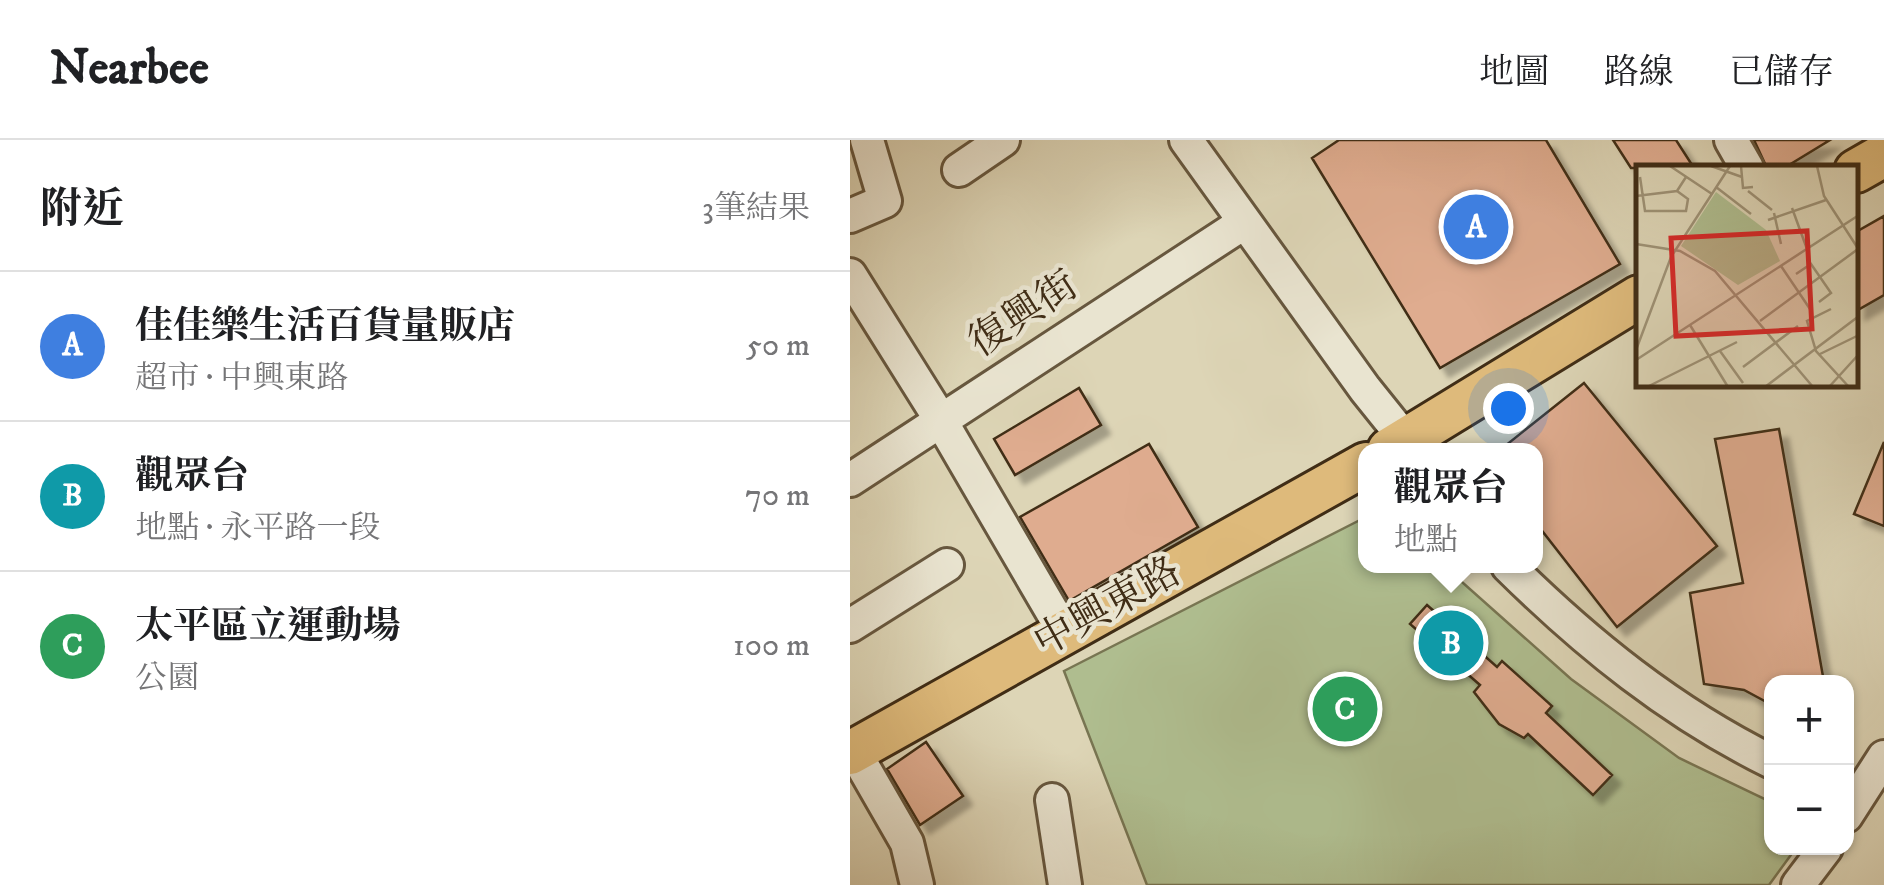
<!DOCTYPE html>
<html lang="zh-TW">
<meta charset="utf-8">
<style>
:root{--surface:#fff;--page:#f6f6f6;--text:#202124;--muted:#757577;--line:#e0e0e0;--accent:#db2777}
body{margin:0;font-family:"IM FELL DW Pica","Noto Serif TC",serif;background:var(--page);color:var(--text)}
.controls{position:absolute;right:30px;bottom:30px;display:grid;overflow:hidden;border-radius:20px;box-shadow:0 2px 8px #0004}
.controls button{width:90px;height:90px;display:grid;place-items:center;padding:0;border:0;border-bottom:2px solid var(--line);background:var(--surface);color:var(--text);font:50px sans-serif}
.you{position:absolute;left:658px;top:268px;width:35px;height:35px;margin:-25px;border:8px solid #fff;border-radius:50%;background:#1a73e8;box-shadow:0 0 0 15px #1a73e833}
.badge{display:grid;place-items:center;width:65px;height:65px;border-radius:50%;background:var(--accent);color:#fff;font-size:32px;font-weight:700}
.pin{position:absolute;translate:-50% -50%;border:5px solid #fff;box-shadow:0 2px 10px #0006}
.popup{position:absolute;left:508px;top:303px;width:185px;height:130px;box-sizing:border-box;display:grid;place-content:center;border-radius:20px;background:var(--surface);filter:drop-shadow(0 2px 8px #0005);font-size:32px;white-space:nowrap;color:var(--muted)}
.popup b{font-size:38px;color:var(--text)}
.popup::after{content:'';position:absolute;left:50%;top:100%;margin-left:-20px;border:20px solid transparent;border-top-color:var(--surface)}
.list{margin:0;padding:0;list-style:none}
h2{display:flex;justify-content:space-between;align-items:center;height:130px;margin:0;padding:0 40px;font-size:42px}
h2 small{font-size:32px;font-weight:400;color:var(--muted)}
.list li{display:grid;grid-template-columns:65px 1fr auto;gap:30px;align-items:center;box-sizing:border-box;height:150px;padding:0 40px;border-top:2px solid var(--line)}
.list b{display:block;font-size:38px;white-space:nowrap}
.list p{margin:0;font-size:32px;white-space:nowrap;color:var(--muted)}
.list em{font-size:32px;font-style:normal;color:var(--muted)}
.map{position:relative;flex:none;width:1034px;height:745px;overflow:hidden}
header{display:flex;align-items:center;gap:60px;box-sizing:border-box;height:140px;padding:0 50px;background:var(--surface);border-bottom:2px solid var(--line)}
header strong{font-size:48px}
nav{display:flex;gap:55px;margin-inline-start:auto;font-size:35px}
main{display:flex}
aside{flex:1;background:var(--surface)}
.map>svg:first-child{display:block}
.green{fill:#afbd8f;stroke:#787552;stroke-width:2.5}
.building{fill:#dfac8f;stroke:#402d16;stroke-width:2.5;filter:url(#shadow)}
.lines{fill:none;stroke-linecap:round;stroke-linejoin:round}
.minor-casing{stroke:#67573e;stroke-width:38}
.major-casing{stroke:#402d16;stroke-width:48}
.minor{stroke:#e9e4d0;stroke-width:32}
.major{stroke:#deba7b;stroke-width:42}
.labels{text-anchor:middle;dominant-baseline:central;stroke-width:9;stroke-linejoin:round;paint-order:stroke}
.street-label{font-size:40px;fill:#402d16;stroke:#e9e4d0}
.inset-road{fill:none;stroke:#9e9276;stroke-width:2.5}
.view{fill:#d62828;fill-opacity:0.15;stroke:#d62828;stroke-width:5}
.inset-edge{fill:none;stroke:#402d16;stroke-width:5}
</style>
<header>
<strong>Nearbee</strong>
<nav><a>地圖</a><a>路線</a><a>已儲存</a></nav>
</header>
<main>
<aside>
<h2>附近<small>3筆結果</small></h2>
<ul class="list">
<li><span class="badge" style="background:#3f7fe0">A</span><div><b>佳佳樂生活百貨量販店</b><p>超市 · 中興東路</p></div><em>50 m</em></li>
<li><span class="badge" style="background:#0f9aa8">B</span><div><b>觀眾台</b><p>地點 · 永平路一段</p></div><em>70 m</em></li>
<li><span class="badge" style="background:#2e9e5b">C</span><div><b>太平區立運動場</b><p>公園</p></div><em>100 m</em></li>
</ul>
</aside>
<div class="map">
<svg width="1034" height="745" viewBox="0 0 1034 745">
<defs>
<filter id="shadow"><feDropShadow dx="9" dy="9" stdDeviation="2.5" flood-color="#0004"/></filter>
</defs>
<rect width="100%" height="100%" fill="#ddd5b6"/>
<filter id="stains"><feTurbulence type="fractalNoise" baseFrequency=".002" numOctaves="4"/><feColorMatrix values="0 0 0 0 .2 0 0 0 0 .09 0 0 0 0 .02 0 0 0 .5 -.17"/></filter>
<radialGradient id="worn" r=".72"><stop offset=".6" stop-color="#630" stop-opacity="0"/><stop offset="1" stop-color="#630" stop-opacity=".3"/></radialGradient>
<path class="green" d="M 516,377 L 516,426 L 594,426 L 721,539 L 829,618 L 921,662 L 922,708 L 946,708 L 919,745 L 297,745 L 214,531 Z"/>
<path class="building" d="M 489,0 L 696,0 L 770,124 L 590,228 L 462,18 Z
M 763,0 L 826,0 L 844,28 L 781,28 Z
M 904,0 L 980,0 L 934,28 L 917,28 Z
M 1034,76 L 1034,155 L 1006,171 L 1006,92 Z
M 734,243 L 867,406 L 767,487 L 686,383 L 686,310 L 650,310 Z
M 229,248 L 251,285 L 165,335 L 144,299 Z
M 929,289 L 974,542 L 922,542 L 922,565 L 894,550 L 854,544 L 840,453 L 893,443 L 865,299 Z
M 1034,302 L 1034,386 L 1004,374 Z
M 299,304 L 348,387 L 219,461 L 170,377 Z
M 577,465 L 647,527 L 652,521 L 702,566 L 696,573 L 762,635 L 743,655 L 678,594 L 674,598 L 649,584 L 624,552 L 630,545 L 560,484 Z
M 76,602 L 113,656 L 70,685 L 37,629 Z"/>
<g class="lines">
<defs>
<path id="minor" d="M 336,0 L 515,249 L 564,310
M 881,0 L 897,28
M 109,30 L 153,0
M 0,76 L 35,61 L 17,0
M 0,135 L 84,269 L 214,492
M 0,340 L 395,82
M 658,426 C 737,504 821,572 922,622
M 0,486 L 97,425
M 4,611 L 57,703 L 67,745
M 202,660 L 215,745
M 996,676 L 1034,617
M 948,745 L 976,708"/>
<path id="major" d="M 1006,31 L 1034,15
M 539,310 L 789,157
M 0,613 L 516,324"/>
</defs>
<use href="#minor" class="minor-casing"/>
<use href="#major" class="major-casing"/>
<use href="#minor" class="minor"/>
<use href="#major" class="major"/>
</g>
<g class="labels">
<g class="street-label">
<text transform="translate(174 175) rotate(-33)">復興街</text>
<text transform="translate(258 468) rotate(-29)">中興東路</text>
</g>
</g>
<g transform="translate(786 25)">
<rect width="222" height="222" fill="#ddd5b6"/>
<path d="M 80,27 L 130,65 L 144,96 L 102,120 L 45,81 Z" fill="#afbd8f"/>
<path class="inset-road" d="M 34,1 L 76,29M 75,1 L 106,12M 105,1 L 107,23 L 117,22M 124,1 L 181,1M 181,1 L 188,31 L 223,85M 4,12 L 9,46 L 50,46 L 52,34 L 41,26M 80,22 L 115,49M 112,26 L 136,45M 0,31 L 41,26 L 50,12M 156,43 L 171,84M 138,48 L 145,79M 132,55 L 190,35M 0,79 L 44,86 L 79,106 L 177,222M 145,101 L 176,147M 160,109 L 175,99 L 195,128 L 183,137M 195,144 L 171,156 L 180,186 L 213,222M 124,156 L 222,84M 54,160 L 92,222M 0,185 L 35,92 L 94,1M 84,186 L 107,218M 184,189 L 223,170M 0,195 L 223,50M 107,202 L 162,161M 11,222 L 101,177M 129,222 L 223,151M 193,222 L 223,189"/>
<path class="view" d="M 171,66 L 176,164 L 40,171 L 35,73 Z"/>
<rect width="222" height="222" class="inset-edge"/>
</g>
<rect width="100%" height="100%" filter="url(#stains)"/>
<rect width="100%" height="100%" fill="url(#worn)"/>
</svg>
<div class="controls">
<button>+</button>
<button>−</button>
</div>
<div class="you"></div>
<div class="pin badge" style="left:626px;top:87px;background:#3f7fe0">A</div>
<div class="pin badge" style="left:601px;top:503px;background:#0f9aa8">B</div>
<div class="popup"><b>觀眾台</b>地點</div>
<div class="pin badge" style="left:495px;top:569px;background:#2e9e5b">C</div>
</div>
</main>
